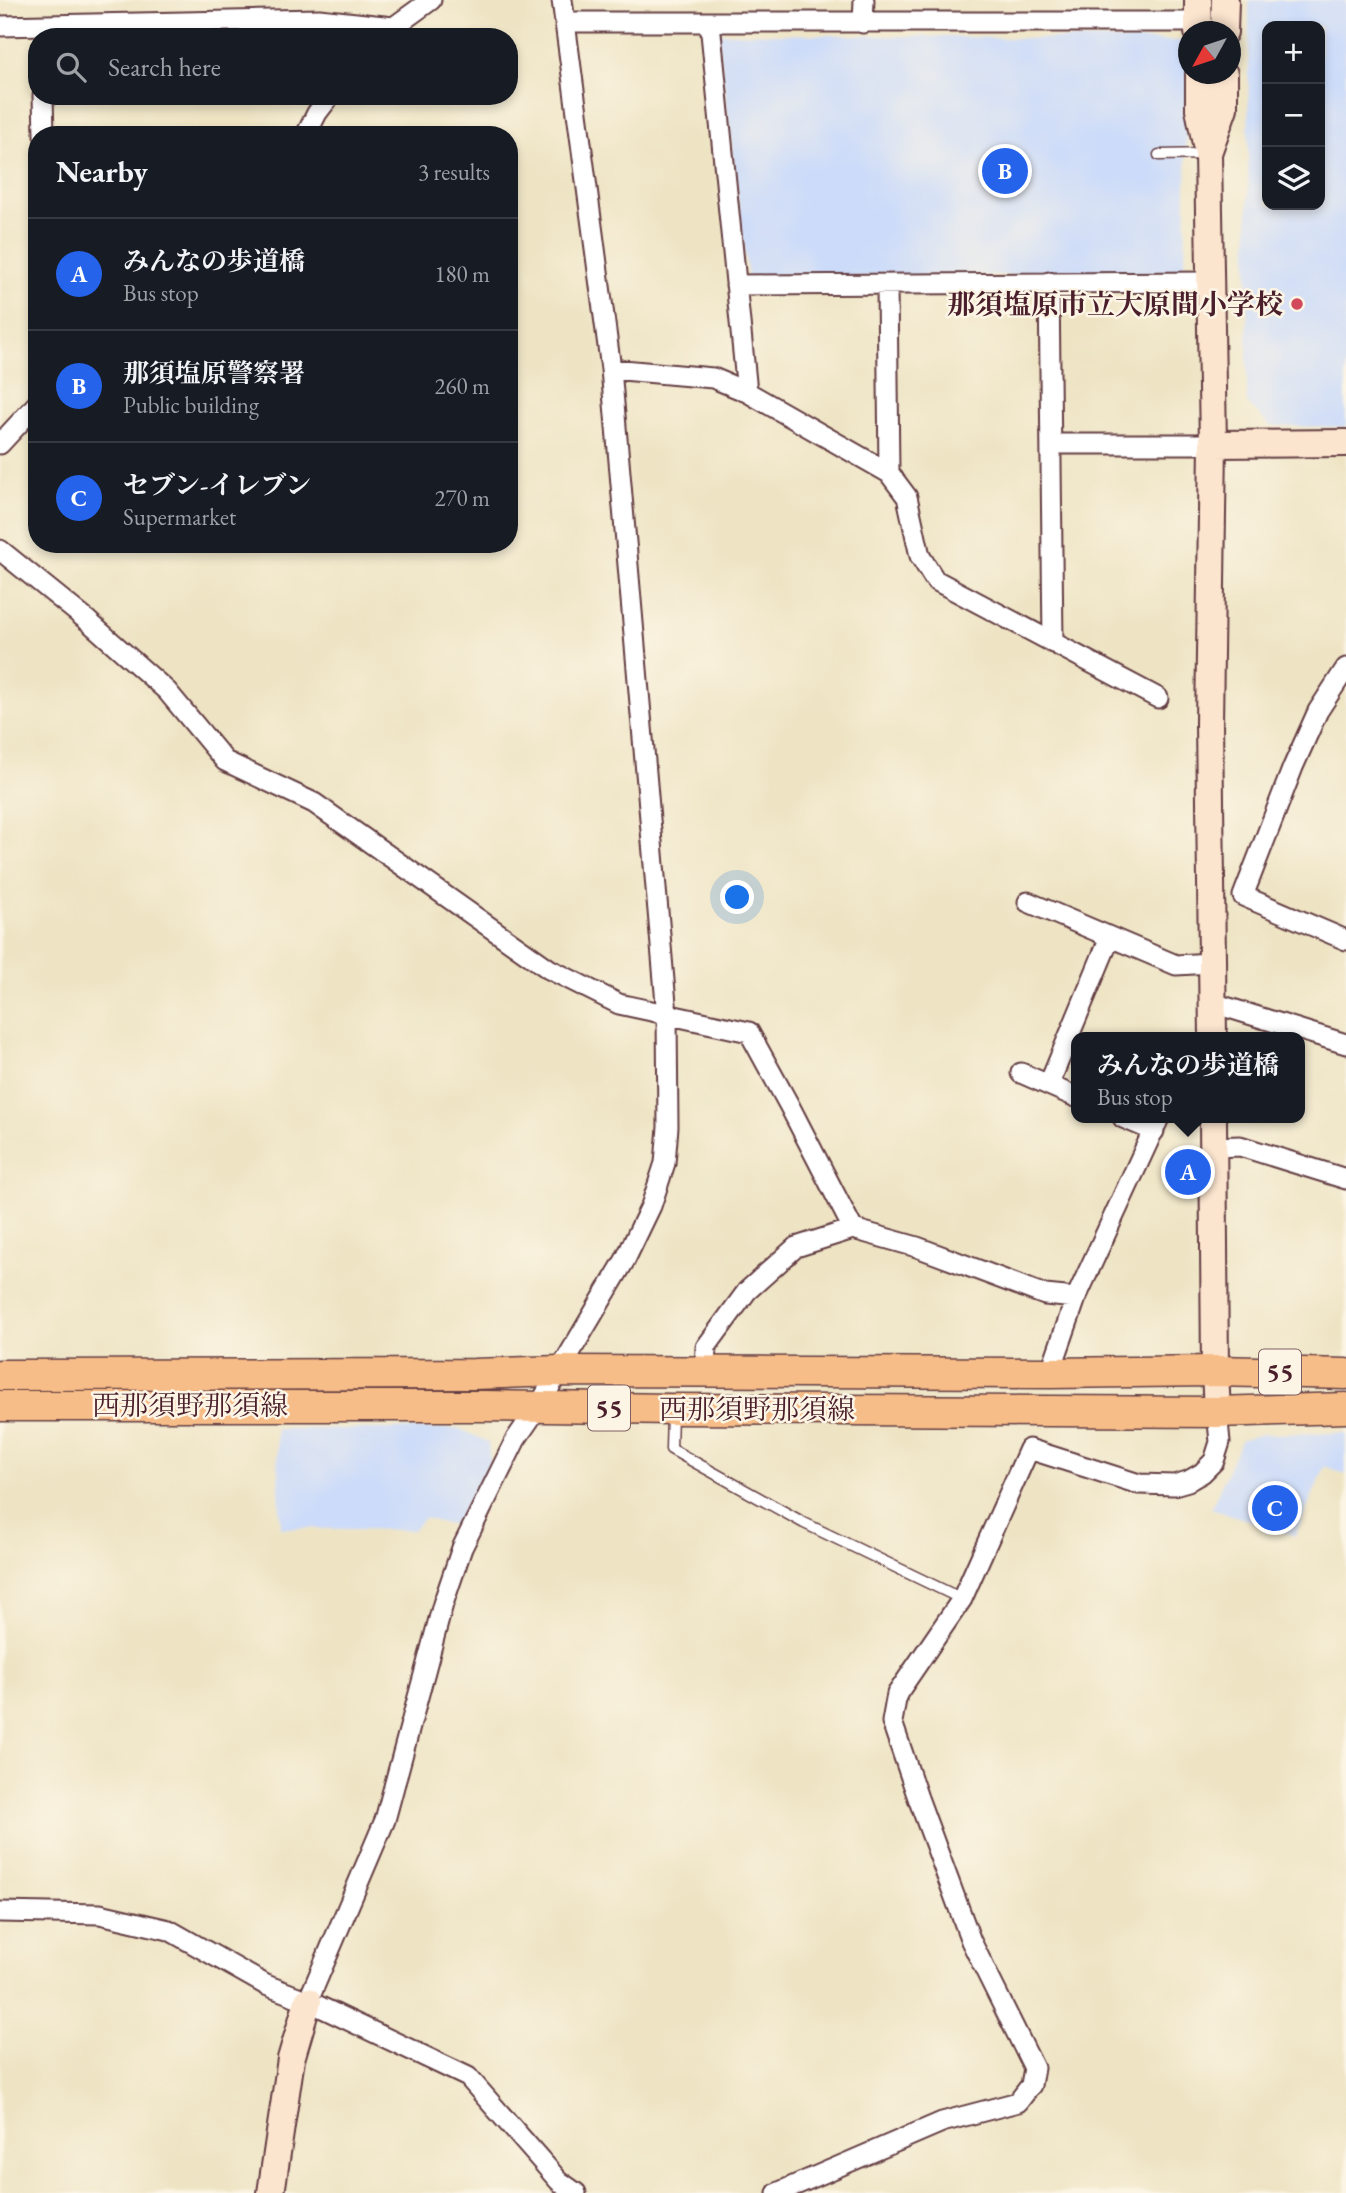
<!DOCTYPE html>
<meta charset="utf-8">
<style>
:root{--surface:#171b24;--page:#242831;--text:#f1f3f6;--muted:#9ea1a6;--line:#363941;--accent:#2563eb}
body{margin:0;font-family:"EB Garamond","Noto Serif JP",serif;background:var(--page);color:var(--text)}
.controls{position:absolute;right:21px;top:21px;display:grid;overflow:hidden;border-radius:14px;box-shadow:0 4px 10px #0003}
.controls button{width:63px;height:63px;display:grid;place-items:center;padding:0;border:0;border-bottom:2px solid var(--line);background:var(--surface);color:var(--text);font:35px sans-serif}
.compass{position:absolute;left:1178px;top:21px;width:63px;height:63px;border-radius:50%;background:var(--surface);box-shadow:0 4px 10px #0003;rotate:230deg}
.you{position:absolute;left:738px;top:898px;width:24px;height:24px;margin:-18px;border:5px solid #fff;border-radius:50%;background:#1a73e8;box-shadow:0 0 0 10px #1a73e833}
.badge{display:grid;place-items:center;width:46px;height:46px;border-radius:50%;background:var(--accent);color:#fff;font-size:23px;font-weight:700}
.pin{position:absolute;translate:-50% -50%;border:4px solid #fff;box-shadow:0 2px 7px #0006}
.popup{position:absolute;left:1071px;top:1032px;width:234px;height:91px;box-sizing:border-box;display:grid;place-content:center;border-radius:14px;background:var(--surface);filter:drop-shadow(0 2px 5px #0005);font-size:23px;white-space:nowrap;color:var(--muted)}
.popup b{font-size:26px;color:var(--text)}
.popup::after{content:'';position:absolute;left:50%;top:100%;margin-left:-14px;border:14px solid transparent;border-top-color:var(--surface)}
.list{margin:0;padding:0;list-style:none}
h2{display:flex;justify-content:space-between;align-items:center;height:91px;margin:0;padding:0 28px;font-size:30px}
h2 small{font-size:23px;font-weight:400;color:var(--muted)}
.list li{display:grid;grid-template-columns:46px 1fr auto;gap:21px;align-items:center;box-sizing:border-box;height:112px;padding:0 28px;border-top:2px solid var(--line)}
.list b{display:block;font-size:26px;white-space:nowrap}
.list p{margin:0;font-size:23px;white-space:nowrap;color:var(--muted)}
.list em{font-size:23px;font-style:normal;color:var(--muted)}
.icon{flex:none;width:38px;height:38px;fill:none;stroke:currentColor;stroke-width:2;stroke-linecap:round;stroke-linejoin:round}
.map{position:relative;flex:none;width:1346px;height:2193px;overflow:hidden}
.search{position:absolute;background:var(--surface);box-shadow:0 4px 10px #0003;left:28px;top:28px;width:490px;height:77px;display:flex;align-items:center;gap:18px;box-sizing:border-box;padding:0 24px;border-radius:28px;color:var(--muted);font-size:26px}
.panel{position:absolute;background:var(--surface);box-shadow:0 4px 10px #0003;left:28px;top:126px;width:490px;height:427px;border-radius:28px}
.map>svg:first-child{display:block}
.built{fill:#ccdbf9;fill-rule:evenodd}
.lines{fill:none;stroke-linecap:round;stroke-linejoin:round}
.lane-casing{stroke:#633d42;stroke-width:13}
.street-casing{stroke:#633d42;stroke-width:23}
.secondary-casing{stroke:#633d42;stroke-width:30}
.primary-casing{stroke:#633d42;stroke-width:33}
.lane{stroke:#fff;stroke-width:10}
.street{stroke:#fff;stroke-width:19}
.secondary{stroke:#fce5cf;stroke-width:26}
.primary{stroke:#f7bd88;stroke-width:30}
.poi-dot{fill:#d1495b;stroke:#fcf5e5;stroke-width:2.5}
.labels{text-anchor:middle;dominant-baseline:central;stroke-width:5;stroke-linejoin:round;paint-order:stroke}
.shield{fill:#fcf5e5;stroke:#7f5f63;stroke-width:2}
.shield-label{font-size:26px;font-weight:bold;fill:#4a1f2b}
.poi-label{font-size:28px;font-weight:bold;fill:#4a1f2b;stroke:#fcf5e5;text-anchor:end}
.street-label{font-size:28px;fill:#4a1f2b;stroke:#fcf5e5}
</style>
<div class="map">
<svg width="1346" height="2193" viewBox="0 0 1346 2193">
<rect width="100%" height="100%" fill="#fcf5e5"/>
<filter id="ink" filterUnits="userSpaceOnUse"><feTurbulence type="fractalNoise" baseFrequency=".0143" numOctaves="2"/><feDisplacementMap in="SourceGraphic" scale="14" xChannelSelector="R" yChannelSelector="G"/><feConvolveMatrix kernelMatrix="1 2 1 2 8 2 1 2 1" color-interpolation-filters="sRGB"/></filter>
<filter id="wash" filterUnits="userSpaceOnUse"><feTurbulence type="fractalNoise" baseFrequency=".00686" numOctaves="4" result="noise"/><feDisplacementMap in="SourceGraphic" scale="28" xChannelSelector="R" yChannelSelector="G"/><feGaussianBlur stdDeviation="1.57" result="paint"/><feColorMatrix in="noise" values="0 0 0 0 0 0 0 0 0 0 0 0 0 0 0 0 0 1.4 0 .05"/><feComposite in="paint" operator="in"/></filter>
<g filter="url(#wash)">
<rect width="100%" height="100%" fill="#eee4c4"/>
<path class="built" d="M 1249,0 L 1346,0 L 1346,427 L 1270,426 L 1247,403 ZM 1320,26 L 1320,205 L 1267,205 L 1267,26 Z
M 718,33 L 1188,41 L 1185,273 L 748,278 Z
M 276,1429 L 460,1429 L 488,1442 L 490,1463 L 454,1526 L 424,1518 L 413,1530 L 281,1528 Z
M 1346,1433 L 1346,1475 L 1325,1466 L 1295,1536 L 1211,1508 L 1241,1440 L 1262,1434 Z"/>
</g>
<g filter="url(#ink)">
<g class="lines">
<defs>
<path id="lane" d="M 1159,155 L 1208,154
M 672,1413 L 671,1449 L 804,1523 L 962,1599"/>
<path id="street" d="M 565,22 L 1198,22
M 710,23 L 747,392
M 863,23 L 864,0
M 0,26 L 319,19 L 393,27
M 384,34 L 431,0
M 43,96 L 44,135
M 306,135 L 317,113 L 330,96
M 1049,282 L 1053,643
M 736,285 L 1209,282
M 887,285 L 889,473
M 611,369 L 713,378 L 747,392 L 889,473 L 907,497 L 920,556 L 935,580 L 1158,698
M 0,444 L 37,404
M 1052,444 L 1213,444
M 0,550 L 88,621 L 167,691 L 225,761 L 314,803 L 549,969 L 619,1004 L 749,1032 L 789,1105 L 853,1229 L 917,1247 L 1045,1295 L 1076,1298
M 1346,668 L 1318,711 L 1293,767 L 1243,896 L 1346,940
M 1028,902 L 1176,965 L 1212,963
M 1213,1003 L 1346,1044
M 1021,1073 L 1076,1097
M 1049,1084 L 1110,937
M 1123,1118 L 1154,1131
M 1213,1147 L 1240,1146 L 1346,1179
M 705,1372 L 706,1347 L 747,1291 L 796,1247 L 853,1229
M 1050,1373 L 1076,1298 L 1159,1118
M 0,1912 L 100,1914 L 169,1930 L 266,1985 L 308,2001 L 468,2077 L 559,2181 L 576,2193
M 308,2001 L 385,1820 L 443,1604 L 462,1548 L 516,1439 L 538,1407 L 625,1260 L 651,1206 L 665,1163 L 668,1127 L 667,1015 L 611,369 L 562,0
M 777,2193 L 942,2122 L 1018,2102 L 1031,2085 L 1034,2068 L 971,1941 L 918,1798 L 892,1722 L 897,1694 L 962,1599 L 1029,1449 L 1139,1484 L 1174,1485 L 1188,1481 L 1202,1473 L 1214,1461 L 1220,1442 L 1217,1412"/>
<path id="secondary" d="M 1198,0 L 1198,32
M 1224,32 L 1225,0
M 1199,74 L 1199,109 L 1208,154 L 1213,444 L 1209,723 L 1213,1037
M 1208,153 L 1224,108 L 1224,74
M 1213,444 L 1346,443
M 1213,1118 L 1215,1371 L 1217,1412
M 271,2193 L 291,2059 L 308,2001"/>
<path id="primary" d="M 0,1375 L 474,1374 L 559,1371 L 1050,1373 L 1215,1371 L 1346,1374
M 0,1406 L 483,1406 L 672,1409 L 1217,1412 L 1346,1408"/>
</defs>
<use href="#lane" class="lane-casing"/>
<use href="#street" class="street-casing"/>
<use href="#secondary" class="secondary-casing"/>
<use href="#primary" class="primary-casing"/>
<use href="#lane" class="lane"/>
<use href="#street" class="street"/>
<use href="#secondary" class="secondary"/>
<use href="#primary" class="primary"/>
</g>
</g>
<circle class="poi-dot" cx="1297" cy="304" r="7"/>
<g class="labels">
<g class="shield">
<rect x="1259" y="1349.5" width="42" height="45" rx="5"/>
<rect x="588" y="1385.5" width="42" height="45" rx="5"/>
</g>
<g class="shield-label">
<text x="1280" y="1372">55</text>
<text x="609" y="1408">55</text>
</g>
<g class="poi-label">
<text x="1283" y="304">那須塩原市立大原間小学校</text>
</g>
<g class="street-label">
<text x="190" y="1405">西那須野那須線</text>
<text x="757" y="1409">西那須野那須線</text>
</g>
</g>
</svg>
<div class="controls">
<button>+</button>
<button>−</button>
<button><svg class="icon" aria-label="layers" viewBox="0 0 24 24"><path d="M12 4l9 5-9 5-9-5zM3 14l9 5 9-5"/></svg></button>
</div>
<svg class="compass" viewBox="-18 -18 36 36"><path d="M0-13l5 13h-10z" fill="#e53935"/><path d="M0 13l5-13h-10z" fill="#9ea1a6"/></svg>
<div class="you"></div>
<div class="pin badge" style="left:1188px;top:1172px">A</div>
<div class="popup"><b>みんなの歩道橋</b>Bus stop</div>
<div class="pin badge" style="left:1005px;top:171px">B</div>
<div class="pin badge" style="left:1275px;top:1508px">C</div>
<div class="search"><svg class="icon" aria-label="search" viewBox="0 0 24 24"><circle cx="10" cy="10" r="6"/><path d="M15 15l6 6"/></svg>Search here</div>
<section class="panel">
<h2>Nearby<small>3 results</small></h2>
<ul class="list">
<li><span class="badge">A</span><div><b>みんなの歩道橋</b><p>Bus stop</p></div><em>180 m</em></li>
<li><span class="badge">B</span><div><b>那須塩原警察署</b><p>Public building</p></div><em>260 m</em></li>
<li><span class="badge">C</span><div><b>セブン-イレブン</b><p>Supermarket</p></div><em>270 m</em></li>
</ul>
</section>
</div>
